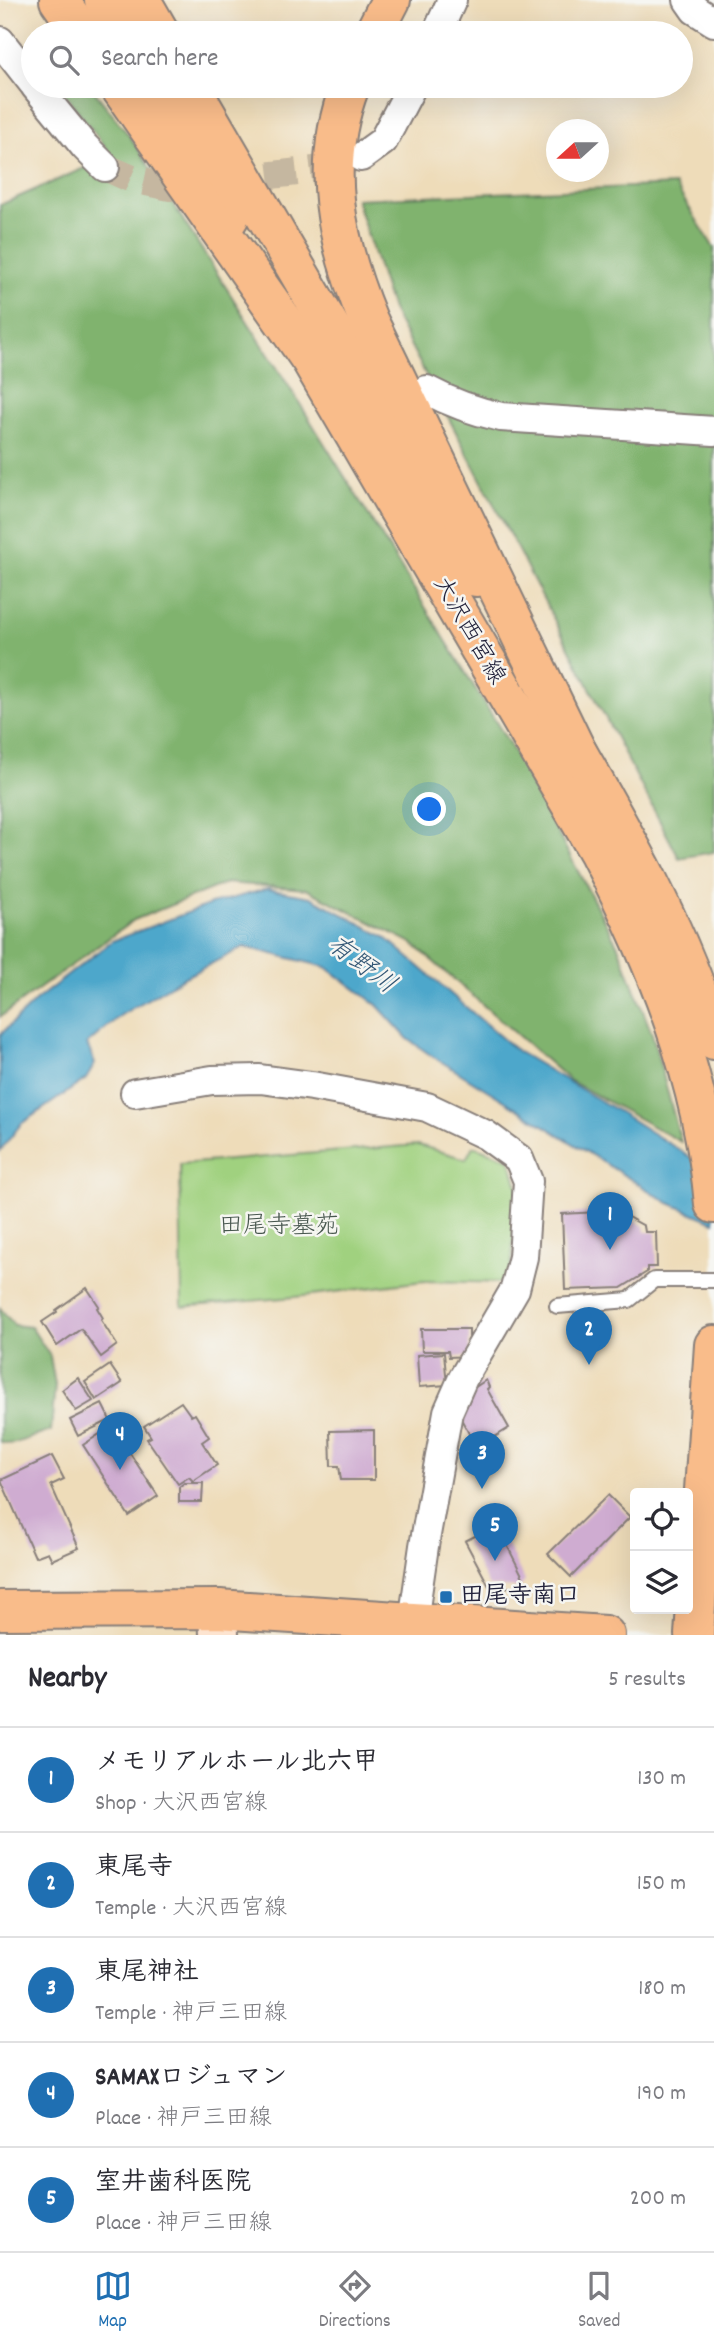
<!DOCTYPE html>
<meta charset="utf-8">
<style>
:root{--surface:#fff;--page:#f2f2f3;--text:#2b2b33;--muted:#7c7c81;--line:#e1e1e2;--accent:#1f6fb2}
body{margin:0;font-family:Dekko,"Klee One",sans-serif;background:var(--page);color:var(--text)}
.controls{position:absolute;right:21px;bottom:21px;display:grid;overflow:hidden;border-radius:7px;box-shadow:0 7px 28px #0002}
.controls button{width:63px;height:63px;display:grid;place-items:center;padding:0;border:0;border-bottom:2px solid var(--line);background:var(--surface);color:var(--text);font:35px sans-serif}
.compass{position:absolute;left:546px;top:119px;width:63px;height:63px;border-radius:50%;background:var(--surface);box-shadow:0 7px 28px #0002;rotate:249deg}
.you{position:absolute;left:430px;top:810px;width:24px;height:24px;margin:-18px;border:5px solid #fff;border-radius:50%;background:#1a73e8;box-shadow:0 0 0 10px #1a73e833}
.badge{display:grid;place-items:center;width:46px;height:46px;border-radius:50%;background:var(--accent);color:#fff;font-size:23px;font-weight:700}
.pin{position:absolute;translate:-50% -58px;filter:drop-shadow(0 2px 4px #0008)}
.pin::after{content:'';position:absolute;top:37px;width:24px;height:21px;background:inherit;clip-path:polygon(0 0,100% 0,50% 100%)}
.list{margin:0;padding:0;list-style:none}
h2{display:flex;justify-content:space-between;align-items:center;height:91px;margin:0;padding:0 28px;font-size:30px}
h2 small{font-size:23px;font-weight:400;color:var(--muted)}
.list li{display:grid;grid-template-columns:46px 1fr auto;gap:21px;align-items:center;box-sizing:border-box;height:105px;padding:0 28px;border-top:2px solid var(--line)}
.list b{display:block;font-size:26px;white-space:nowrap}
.list p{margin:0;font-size:23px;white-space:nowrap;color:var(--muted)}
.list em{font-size:23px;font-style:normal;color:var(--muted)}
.icon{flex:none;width:38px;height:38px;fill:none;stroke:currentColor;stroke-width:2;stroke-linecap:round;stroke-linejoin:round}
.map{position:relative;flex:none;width:714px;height:1635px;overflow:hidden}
.search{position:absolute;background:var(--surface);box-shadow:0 7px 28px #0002;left:21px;right:21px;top:21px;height:77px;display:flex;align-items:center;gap:18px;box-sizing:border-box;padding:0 24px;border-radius:38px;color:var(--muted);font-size:26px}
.sheet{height:616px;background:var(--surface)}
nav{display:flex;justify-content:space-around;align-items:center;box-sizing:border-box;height:98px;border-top:2px solid var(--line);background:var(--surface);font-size:19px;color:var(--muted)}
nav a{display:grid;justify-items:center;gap:4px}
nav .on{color:var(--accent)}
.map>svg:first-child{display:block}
.green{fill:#a0d17f;stroke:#617a5d;stroke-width:2}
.forest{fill:#80b36e;stroke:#516a54;stroke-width:2}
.water{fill:#4da7cb;stroke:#386483;stroke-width:2}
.building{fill:#cfacd1}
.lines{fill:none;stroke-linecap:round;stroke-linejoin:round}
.street-tunnel{stroke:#c5b7a0;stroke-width:28;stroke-dasharray:28 14;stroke-linecap:butt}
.lane-casing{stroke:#887f7a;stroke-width:18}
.street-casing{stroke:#887f7a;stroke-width:32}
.secondary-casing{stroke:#887f7a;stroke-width:42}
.primary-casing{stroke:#887f7a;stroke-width:42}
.highway-casing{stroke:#887f7a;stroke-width:42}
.lane{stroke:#fff;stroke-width:14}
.street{stroke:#fff;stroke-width:28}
.secondary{stroke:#fde4d0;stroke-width:38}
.primary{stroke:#f9bc8a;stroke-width:38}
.highway{stroke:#f9bc8a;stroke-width:38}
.poi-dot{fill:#1f6fb2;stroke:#f6f6f2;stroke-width:2.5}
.labels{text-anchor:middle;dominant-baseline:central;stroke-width:5;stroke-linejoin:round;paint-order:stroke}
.street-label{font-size:24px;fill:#22223b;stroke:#f6f6f2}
.park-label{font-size:24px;fill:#48574f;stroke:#f6f6f2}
.poi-label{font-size:24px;font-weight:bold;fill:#22223b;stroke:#f6f6f2;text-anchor:start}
.water-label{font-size:26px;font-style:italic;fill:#335775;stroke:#f6f6f2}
</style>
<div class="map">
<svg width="714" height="1635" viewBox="0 0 714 1635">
<rect width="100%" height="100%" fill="#f6f6f2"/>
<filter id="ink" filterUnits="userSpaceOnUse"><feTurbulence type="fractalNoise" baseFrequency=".0143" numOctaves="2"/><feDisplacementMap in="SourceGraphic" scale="14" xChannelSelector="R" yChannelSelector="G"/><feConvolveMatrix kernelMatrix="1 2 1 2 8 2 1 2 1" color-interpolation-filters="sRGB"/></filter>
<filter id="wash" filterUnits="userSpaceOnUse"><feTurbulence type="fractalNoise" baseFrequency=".00686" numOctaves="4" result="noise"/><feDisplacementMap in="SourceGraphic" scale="28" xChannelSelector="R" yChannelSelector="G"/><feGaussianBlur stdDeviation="1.57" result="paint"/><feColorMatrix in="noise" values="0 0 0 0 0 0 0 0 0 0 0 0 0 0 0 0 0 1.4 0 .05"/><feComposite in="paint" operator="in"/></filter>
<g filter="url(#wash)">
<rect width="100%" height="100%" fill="#eedcb9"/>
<path class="green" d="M 418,1145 L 466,1159 L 473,1146 L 510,1159 L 518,1187 L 510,1283 L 424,1281 L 295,1297 L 182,1307 L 180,1164 Z"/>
<path class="forest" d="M 59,86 L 90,86 L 131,138 L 300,404 L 512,748 L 618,946 L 652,1034 L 681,1142 L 569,1080 L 412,943 L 306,889 L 226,883 L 134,920 L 0,1017 L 0,205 L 112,156 Z
M 675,185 L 714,248 L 714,852 L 679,858 L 392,310 L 356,199 Z
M 0,1308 L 14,1325 L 31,1327 L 50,1356 L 55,1385 L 51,1431 L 12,1444 L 0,1442 Z"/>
<path class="water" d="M 267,889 L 311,897 L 385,937 L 517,1051 L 621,1113 L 714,1172 L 714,1222 L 669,1203 L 429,1054 L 408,1039 L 377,1005 L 326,967 L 244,947 L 183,978 L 121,1015 L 87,1044 L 95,1064 L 86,1079 L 21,1124 L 0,1151 L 0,1035 L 36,1000 L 112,941 L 211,904 Z"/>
<g id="blocks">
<path class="building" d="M 617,1211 L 644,1226 L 645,1232 L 656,1232 L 657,1267 L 647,1267 L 647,1272 L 621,1288 L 565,1290 L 562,1214 Z
M 87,1288 L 99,1306 L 97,1308 L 103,1318 L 101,1320 L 117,1345 L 101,1357 L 81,1329 L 57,1346 L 42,1322 L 57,1312 L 56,1310 Z
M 421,1329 L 469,1329 L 469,1356 L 449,1357 L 448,1351 L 422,1351 Z
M 444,1353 L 447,1385 L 419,1387 L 417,1355 Z
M 110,1365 L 122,1383 L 96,1400 L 85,1382 Z
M 78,1378 L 93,1401 L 76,1411 L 62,1390 Z
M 486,1380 L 489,1387 L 487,1389 L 509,1428 L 477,1448 L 455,1408 L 462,1396 Z
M 181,1402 L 191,1416 L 195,1414 L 209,1437 L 202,1442 L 217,1465 L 193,1481 L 189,1477 L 178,1484 L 147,1439 L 151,1437 L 144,1426 Z
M 102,1404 L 110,1420 L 78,1436 L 70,1420 Z
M 112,1426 L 158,1496 L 129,1516 L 83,1445 Z
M 374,1430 L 374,1480 L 341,1480 L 339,1466 L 331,1466 L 330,1431 Z
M 52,1456 L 64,1479 L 51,1485 L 79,1548 L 52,1560 L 48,1552 L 35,1557 L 1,1480 Z
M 184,1483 L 203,1483 L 202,1502 L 179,1502 L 179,1487 Z
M 608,1495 L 630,1517 L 571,1577 L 548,1554 Z
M 497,1525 L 525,1581 L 519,1588 L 489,1586 L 465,1541 Z"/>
</g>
</g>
<g filter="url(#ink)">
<use href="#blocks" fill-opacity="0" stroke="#887f7a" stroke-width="2"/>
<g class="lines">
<path class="street-tunnel" d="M 105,167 L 132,179 L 170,187 L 314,170 L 352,160"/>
<defs>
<path id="lane" d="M 557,1306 L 629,1300 L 654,1280 L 714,1280"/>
<path id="street" d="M 688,0 L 695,10 L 714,22
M 437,33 L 452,0
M 0,41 L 33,83
M 35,86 L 85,147 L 105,167
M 361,157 L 383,141 L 412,86
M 427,390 C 451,403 474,411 501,417 L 714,431
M 135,1093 L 212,1080 L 260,1079 L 312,1086 L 427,1107 L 486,1135 L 519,1159 L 528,1181 L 523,1257 L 515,1289 L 463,1378 L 448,1412 L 424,1546 L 413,1622"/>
<path id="secondary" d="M 218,1609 L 219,1635"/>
<path id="primary" d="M 104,0 L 123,33
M 141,0 L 160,33
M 153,86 L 229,218
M 190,86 L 476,577
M 292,328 L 599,853 C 656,963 703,1079 714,1204
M 564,729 C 622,829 680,929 714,1040
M 0,1610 L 218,1609 L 605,1635
M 694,1635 L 714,1345"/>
<path id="highway" d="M 59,0 L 82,33
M 374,33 L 391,0
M 119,86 L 308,356
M 350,86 C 319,167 336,242 368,320 L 580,758"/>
</defs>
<use href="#lane" class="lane-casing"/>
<use href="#street" class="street-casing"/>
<use href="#secondary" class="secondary-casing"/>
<use href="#primary" class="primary-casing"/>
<use href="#highway" class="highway-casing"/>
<use href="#lane" class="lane"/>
<use href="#street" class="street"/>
<use href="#secondary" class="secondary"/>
<use href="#primary" class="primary"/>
<use href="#highway" class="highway"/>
</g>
</g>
<rect class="poi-dot" x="439" y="1590" width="14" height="14" rx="3.5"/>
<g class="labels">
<g class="street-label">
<text transform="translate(468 631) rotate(60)">大沢西宮線</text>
</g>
<g class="park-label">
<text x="279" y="1227">田尾寺墓苑</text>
</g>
<g class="poi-label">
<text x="460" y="1597">田尾寺南口</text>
</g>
<g class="water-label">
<text transform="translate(361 966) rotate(37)">有野川</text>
</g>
</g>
</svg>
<div class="controls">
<button><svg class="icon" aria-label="locate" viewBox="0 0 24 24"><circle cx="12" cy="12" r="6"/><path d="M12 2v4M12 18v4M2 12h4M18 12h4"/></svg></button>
<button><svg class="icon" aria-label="layers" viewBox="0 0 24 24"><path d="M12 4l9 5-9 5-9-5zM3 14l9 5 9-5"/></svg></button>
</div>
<svg class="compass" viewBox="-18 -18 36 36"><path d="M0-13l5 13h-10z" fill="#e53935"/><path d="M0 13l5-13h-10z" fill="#7c7c81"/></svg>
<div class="you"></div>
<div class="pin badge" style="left:610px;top:1250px">1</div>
<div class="pin badge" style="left:589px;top:1365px">2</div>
<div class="pin badge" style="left:482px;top:1489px">3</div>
<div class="pin badge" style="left:120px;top:1470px">4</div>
<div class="pin badge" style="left:495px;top:1561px">5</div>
<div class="search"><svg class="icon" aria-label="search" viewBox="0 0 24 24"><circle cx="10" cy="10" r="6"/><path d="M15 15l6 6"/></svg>Search here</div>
</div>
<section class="sheet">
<h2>Nearby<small>5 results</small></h2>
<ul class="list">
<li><span class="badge">1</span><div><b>メモリアルホール北六甲</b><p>Shop · 大沢西宮線</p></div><em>130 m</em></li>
<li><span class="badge">2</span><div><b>東尾寺</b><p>Temple · 大沢西宮線</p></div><em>150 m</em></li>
<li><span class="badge">3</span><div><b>東尾神社</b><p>Temple · 神戸三田線</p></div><em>180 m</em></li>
<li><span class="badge">4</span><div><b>SAMAXロジュマン</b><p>Place · 神戸三田線</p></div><em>190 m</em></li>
<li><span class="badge">5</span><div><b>室井歯科医院</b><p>Place · 神戸三田線</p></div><em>200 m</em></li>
</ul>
</section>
<nav>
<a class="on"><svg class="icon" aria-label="map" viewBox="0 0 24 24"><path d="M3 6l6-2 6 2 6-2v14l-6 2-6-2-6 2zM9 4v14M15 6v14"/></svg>Map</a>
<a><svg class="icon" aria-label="directions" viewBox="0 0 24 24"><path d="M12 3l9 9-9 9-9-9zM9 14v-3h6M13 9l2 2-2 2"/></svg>Directions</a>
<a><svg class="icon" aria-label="saved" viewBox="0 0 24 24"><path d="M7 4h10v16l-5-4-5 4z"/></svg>Saved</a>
</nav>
